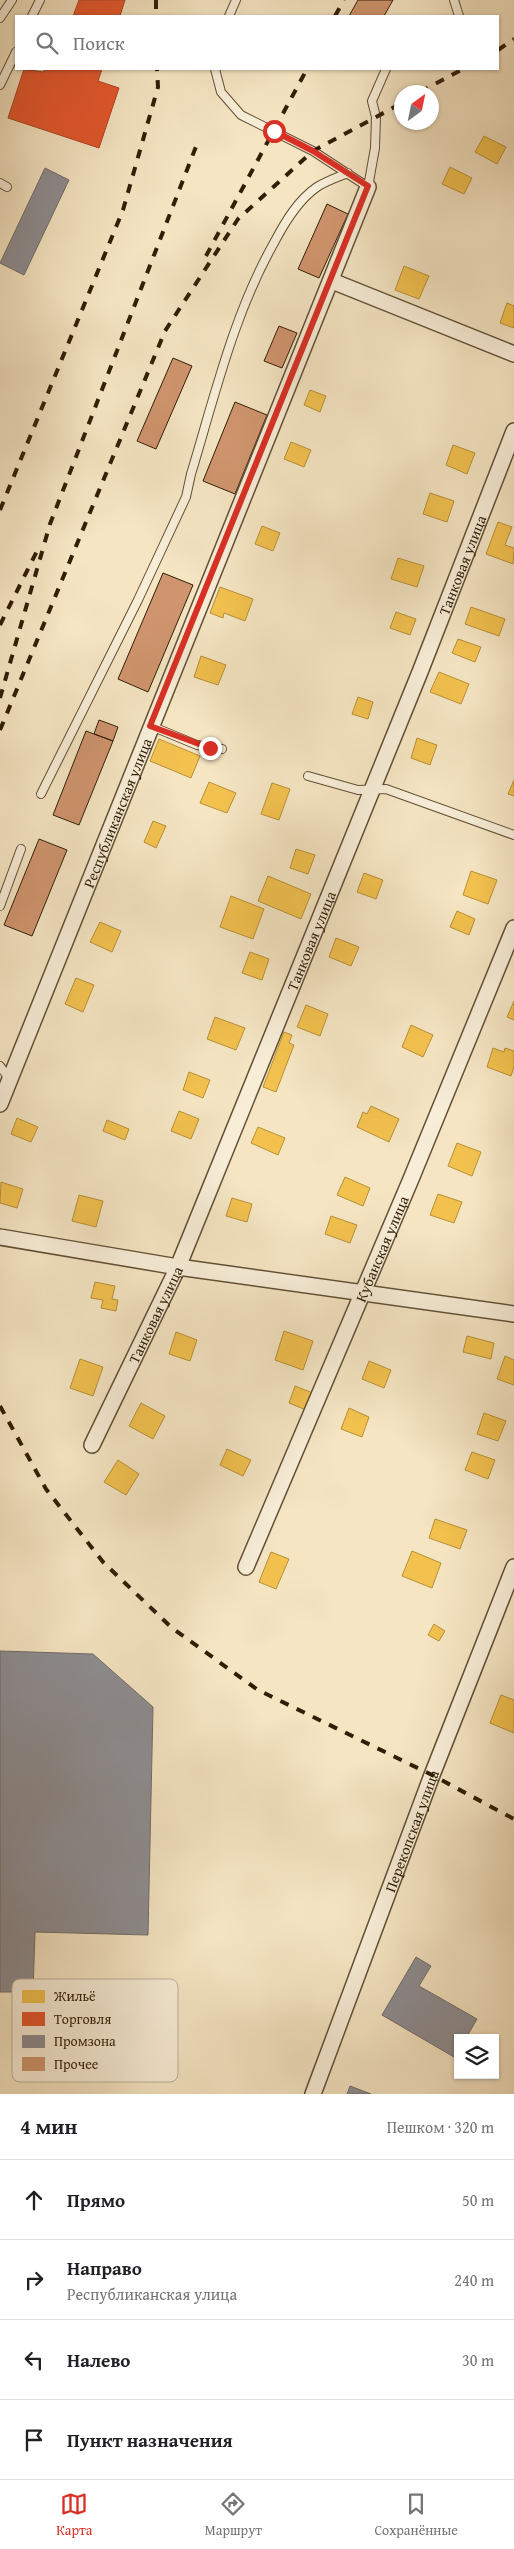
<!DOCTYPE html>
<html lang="ru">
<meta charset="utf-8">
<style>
:root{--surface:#fff;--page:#f6f6f6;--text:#202124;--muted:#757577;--line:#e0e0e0;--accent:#d93025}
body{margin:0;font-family:"Gentium Book Plus",serif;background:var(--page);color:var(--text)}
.controls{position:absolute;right:15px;bottom:15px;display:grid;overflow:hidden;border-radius:0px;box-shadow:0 1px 4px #0004}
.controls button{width:45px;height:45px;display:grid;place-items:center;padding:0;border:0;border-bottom:1px solid var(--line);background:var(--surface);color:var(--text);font:25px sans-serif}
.compass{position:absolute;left:394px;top:85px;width:45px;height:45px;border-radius:50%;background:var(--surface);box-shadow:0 1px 4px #0004;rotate:33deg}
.stop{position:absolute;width:15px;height:15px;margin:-11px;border:4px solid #d93025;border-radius:50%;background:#fff}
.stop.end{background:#d93025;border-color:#fff;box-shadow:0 1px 5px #0008}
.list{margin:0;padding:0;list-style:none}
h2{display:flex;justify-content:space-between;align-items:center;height:65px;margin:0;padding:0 20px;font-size:21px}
h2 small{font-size:16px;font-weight:400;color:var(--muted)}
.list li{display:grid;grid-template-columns:32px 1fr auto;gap:15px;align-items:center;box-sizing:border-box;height:80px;padding:0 20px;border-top:1px solid var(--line)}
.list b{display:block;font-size:19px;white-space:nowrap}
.list p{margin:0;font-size:16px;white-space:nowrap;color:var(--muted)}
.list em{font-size:16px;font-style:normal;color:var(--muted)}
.icon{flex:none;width:28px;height:28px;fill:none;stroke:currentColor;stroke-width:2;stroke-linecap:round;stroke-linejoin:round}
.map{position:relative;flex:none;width:514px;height:2094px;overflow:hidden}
.search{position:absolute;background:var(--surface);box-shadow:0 1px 4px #0004;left:15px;right:15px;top:15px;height:55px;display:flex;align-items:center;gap:12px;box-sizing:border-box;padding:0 18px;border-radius:0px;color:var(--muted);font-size:19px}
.sheet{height:385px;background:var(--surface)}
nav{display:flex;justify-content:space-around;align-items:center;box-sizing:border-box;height:70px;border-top:1px solid var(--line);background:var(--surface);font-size:14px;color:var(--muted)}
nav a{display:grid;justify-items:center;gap:2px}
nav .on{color:var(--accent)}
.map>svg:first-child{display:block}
.homes{fill:#f2c14e;stroke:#b89038}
.shops{fill:#e4572e;stroke:#ae4622}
.industry{fill:#8d8d92;stroke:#716c68}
.building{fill:#d0956e;stroke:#301e06}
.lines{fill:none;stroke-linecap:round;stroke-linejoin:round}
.lane-casing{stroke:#615035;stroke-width:10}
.street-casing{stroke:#615035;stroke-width:18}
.lane{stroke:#f8eed8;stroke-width:8}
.street{stroke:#f8eed8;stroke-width:15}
.rail{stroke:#301e06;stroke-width:4;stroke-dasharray:9 9;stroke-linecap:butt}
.route{stroke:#d93025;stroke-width:6}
.labels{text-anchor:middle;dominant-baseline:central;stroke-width:5;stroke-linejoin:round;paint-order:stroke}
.street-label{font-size:15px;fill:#301e06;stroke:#f8eed8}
.key{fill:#f8eed8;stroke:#bcb099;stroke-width:1}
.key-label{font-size:14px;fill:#301e06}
</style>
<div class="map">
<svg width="514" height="2094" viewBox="0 0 514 2094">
<rect width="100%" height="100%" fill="#f5e5c3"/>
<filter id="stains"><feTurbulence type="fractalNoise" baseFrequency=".004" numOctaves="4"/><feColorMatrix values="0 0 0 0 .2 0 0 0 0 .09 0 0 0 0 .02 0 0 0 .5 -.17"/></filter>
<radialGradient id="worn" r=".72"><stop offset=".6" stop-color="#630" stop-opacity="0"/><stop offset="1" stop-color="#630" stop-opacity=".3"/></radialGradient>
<path class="homes" d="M 484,136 L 506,147 L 497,164 L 475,152 Z
M 450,167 L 472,178 L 464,194 L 442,184 Z
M 404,266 L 429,276 L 419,299 L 395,290 Z
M 507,303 L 514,306 L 514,328 L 500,323 Z
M 310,390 L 326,396 L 320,412 L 304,405 Z
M 291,442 L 311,450 L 304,467 L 284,459 Z
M 453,445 L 475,453 L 467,474 L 446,465 Z
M 430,493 L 454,501 L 447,522 L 423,514 Z
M 498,522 L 512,527 L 505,545 L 514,548 L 513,564 L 486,554 Z
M 262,526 L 280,533 L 273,551 L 255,544 Z
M 398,558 L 424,566 L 417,587 L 391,579 Z
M 220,587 L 253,599 L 245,621 L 224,613 L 223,618 L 210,613 Z
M 471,607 L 505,619 L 499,636 L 465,624 Z
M 396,612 L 416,619 L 410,635 L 390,628 Z
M 458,639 L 481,647 L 475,662 L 452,653 Z
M 201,656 L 226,665 L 218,685 L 194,677 Z
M 439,672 L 469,684 L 461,704 L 430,692 Z
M 358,697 L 373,702 L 368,719 L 352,714 Z
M 417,738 L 437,745 L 430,765 L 411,758 Z
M 159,739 L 200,756 L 191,778 L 150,761 Z
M 514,780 L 514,796 L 508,794 Z
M 209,782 L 236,793 L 227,813 L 200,803 Z
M 272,783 L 290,789 L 279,820 L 261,814 Z
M 153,821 L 166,826 L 156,848 L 144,842 Z
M 296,849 L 315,855 L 308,874 L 290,868 Z
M 471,871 L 497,880 L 488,904 L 463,895 Z
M 364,873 L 383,880 L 376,899 L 357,892 Z
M 268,876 L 311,894 L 301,919 L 258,901 Z
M 231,896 L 264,909 L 253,939 L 220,927 Z
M 457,911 L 475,919 L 469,935 L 450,927 Z
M 100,922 L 121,931 L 112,952 L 90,942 Z
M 336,938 L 359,947 L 351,966 L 329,957 Z
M 250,952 L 269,959 L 262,980 L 242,973 Z
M 76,978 L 94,985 L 83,1012 L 65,1004 Z
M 514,1001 L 514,1020 L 507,1017 Z
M 306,1005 L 328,1014 L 320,1036 L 297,1027 Z
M 215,1017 L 245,1028 L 236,1050 L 207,1039 Z
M 411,1025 L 433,1035 L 423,1057 L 402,1047 Z
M 284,1032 L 292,1035 L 289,1043 L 294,1045 L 276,1092 L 263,1087 Z
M 493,1048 L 504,1052 L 505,1048 L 514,1051 L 514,1067 L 511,1076 L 487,1067 Z
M 189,1072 L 210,1080 L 203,1098 L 183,1090 Z
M 371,1106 L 399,1119 L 389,1142 L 357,1127 L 363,1112 L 367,1114 Z
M 179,1111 L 199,1119 L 191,1139 L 171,1131 Z
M 17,1118 L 38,1127 L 31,1142 L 11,1134 Z
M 107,1120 L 129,1129 L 125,1140 L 103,1131 Z
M 258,1127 L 285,1138 L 278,1155 L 251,1143 Z
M 457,1143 L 481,1152 L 472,1176 L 448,1166 Z
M 345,1177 L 370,1188 L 363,1206 L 337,1195 Z
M 1,1182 L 23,1189 L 17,1208 L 0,1203 Z
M 438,1194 L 462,1202 L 454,1223 L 430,1215 Z
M 79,1195 L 103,1201 L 96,1227 L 72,1221 Z
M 232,1198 L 252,1204 L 247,1222 L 226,1216 Z
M 331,1216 L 357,1225 L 350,1243 L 325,1234 Z
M 95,1282 L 115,1286 L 112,1299 L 118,1300 L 116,1311 L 101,1308 L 103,1300 L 91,1298 Z
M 284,1331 L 313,1341 L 303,1370 L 275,1360 Z
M 176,1332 L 197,1340 L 190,1361 L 169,1354 Z
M 467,1336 L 494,1343 L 491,1359 L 463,1352 Z
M 505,1356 L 514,1360 L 514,1385 L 497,1379 Z
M 80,1359 L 103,1367 L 93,1396 L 70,1388 Z
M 369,1361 L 391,1370 L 384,1388 L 362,1379 Z
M 295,1386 L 313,1393 L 306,1410 L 289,1403 Z
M 141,1403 L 165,1416 L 153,1439 L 129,1426 Z
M 349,1408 L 369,1417 L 362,1437 L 341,1429 Z
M 484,1413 L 506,1421 L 498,1441 L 477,1434 Z
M 227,1449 L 251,1460 L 243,1476 L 220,1465 Z
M 472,1452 L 495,1460 L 488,1479 L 465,1470 Z
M 118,1460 L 139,1474 L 126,1495 L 104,1482 Z
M 435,1519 L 467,1530 L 460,1549 L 429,1538 Z
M 412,1551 L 441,1563 L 432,1588 L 402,1576 Z
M 271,1552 L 289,1559 L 276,1589 L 259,1582 Z
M 434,1624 L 445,1631 L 439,1641 L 428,1635 Z
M 501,1695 L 514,1700 L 514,1733 L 490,1723 Z"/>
<path class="shops" d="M 79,0 L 125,0 L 120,16 L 73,16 Z
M 24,69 L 43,72 L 45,69 L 102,69 L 98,81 L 119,88 L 99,148 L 8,118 Z"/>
<path class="industry" d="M 45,168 L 69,180 L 24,275 L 0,263 Z
M 0,1651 L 93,1654 L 153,1707 L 148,1935 L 35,1932 L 33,1992 L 0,1992 Z
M 416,1957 L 431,1966 L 419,1986 L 477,2019 L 466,2038 L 458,2038 L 458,2051 L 454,2057 L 382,2015 Z
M 350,2086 L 371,2094 L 347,2094 Z"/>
<path class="building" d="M 358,0 L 393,0 L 384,16 L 349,16 Z
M 327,204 L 348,214 L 319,278 L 298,269 Z
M 279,326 L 297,333 L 282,368 L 264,361 Z
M 173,358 L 192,366 L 156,449 L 137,441 Z
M 235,402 L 267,415 L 235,494 L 203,481 Z
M 163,573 L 193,585 L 148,692 L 118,679 Z
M 99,720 L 118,727 L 113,741 L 94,734 Z
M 86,731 L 113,741 L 79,825 L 53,815 Z
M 39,839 L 67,850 L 32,936 L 4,925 Z"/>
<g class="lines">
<defs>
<path id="lane" d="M 454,0 L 459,16
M 32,16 L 40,0
M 229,16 L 236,0
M 0,18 L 12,0
M 215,69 L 221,92 L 241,115 L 313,151 L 368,187 L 375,148 L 376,117 L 372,101 L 386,69
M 0,85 L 16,52
M 0,183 L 7,187
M 151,726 L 197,745 L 222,749
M 308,776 L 358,790 L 386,789 L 514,835
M 41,794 L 138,600 L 186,497 L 191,474 C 215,395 234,313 275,241 C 285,222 298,200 317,187 C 326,181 338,177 348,173
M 0,906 L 21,849
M 0,1066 L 10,1080"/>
<g id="street">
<path d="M 332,281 L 514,354"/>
<path id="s1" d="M 0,1104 L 368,187"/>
<path d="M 0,1237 L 178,1267 L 514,1314"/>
<path id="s2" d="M 92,1445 L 178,1267 L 420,672 L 514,431"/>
<path id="s3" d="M 246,1567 L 411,1179 L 514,928"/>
<path id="s4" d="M 313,2094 L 432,1775 L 514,1567"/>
</g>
</defs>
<use href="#lane" class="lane-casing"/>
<use href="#street" class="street-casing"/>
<use href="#lane" class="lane"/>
<use href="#street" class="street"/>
<path class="rail" d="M 156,0 L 156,16
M 335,16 L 344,0
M 498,50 L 514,39
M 420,92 L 463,69
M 206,256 L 307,69
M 0,510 L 123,210 L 158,87 L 157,69
M 0,625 L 37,551
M 0,698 L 50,524 L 197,144
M 0,730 L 165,331 L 238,219 L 313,151 L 402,103
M 0,1406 L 46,1489 L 103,1562 L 172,1628 L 258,1690 L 432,1775 L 514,1819"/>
</g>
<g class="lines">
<path class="route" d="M 210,748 L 150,726 L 368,186 L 313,151 L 274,131"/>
</g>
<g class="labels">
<g class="street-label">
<text stroke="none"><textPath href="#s2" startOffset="955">Танковая улица</textPath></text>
<text stroke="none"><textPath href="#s1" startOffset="314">Республиканская улица</textPath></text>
<text stroke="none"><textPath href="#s2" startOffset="550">Танковая улица</textPath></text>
<text stroke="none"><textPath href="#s3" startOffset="346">Кубанская улица</textPath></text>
<text stroke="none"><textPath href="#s2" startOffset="145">Танковая улица</textPath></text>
<text stroke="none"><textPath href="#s4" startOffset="281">Перекопская улица</textPath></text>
</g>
</g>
<rect x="12" y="1979" width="166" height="103" rx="8" class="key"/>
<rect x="22" y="1990" width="23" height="13" fill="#f2c14e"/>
<rect x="22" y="2012" width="23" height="14" fill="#e4572e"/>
<rect x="22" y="2035" width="23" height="13" fill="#8d8d92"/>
<rect x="22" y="2057" width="23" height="14" fill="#d0956e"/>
<g class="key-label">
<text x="54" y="2001">Жильё</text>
<text x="54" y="2024">Торговля</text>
<text x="54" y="2046">Промзона</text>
<text x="54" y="2069">Прочее</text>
</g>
<rect width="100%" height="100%" filter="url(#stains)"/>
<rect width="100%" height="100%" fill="url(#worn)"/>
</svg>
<div class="controls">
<button><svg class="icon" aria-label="layers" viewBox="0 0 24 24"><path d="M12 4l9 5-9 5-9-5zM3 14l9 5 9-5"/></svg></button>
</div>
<svg class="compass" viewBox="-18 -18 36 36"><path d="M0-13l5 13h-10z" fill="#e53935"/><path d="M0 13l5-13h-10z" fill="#757577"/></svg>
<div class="stop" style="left:274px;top:131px"></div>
<div class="stop end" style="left:210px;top:748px"></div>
<div class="search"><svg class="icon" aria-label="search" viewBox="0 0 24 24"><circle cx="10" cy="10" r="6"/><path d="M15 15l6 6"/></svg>Поиск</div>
</div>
<section class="sheet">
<h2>4 мин<small>Пешком · 320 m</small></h2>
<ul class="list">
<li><svg class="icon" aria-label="ahead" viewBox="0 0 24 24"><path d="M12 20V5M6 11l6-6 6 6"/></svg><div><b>Прямо</b></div><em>50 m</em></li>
<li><svg class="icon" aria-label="right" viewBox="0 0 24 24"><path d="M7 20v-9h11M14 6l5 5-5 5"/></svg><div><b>Направо</b><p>Республиканская улица</p></div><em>240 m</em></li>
<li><svg class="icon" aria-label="left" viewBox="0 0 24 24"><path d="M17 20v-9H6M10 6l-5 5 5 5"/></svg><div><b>Налево</b></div><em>30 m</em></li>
<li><svg class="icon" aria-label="arrive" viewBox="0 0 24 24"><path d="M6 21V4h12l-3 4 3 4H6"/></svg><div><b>Пункт назначения</b></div></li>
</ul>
</section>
<nav>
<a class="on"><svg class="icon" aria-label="map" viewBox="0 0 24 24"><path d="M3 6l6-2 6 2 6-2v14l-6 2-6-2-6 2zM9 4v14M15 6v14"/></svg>Карта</a>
<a><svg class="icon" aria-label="directions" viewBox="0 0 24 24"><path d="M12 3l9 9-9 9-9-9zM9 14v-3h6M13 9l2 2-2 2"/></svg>Маршрут</a>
<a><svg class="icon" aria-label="saved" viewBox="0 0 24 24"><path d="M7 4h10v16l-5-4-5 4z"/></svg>Сохранённые</a>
</nav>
